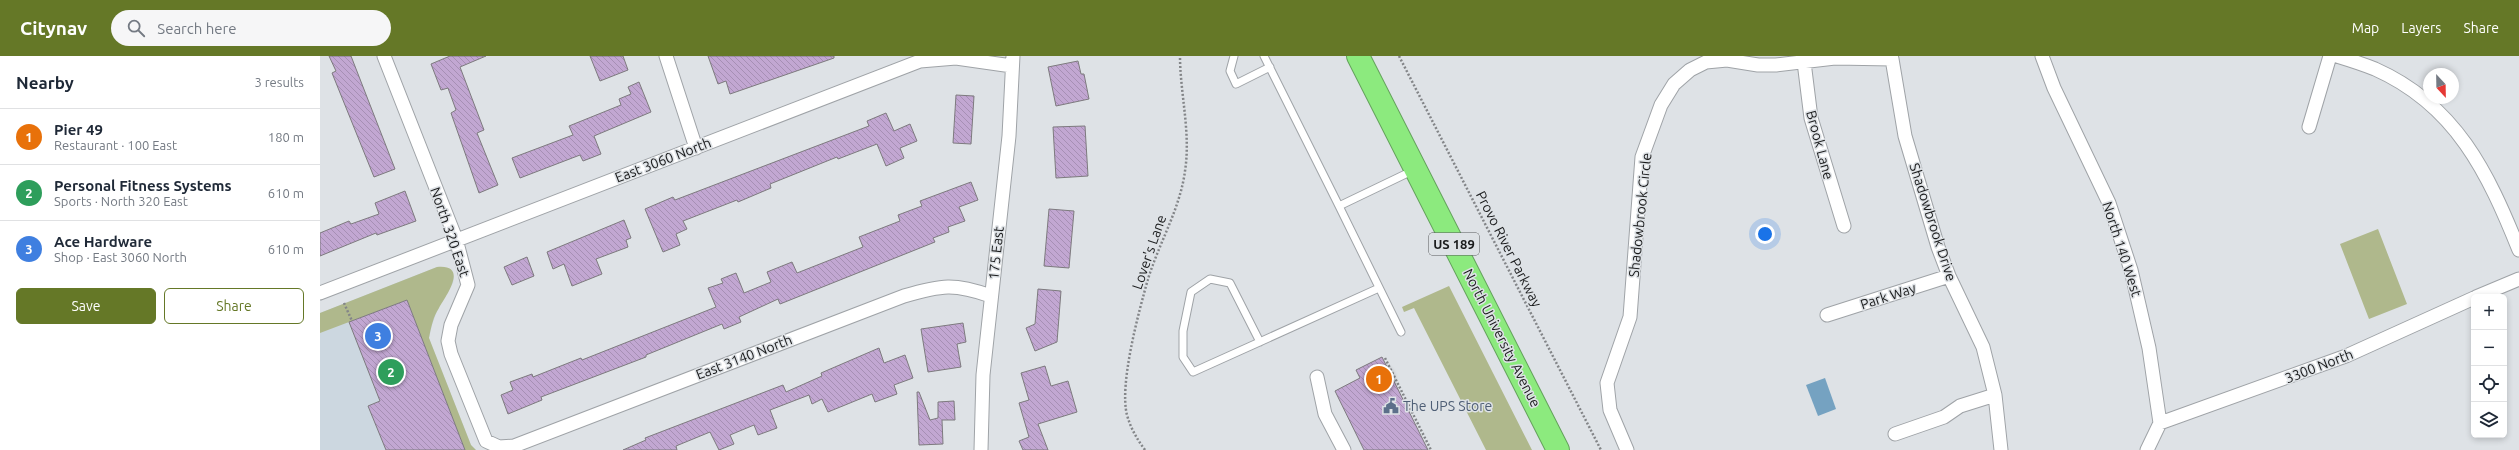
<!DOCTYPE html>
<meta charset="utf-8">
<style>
:root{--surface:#fff;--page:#f6f6f7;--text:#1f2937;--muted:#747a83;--line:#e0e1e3;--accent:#657827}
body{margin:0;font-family:Ubuntu,sans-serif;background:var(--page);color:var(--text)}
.controls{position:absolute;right:12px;bottom:12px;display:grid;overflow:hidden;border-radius:6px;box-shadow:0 2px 6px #0003}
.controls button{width:36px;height:36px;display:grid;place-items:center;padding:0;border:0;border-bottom:1px solid var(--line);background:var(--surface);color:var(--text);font:20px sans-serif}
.compass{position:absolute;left:2103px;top:12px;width:36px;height:36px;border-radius:50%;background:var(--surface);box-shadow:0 2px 6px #0003;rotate:158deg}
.you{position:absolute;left:1445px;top:178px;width:14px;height:14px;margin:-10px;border:3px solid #fff;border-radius:50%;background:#1a73e8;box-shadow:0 0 0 6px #1a73e833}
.badge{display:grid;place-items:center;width:26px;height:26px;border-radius:50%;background:var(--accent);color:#fff;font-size:13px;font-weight:700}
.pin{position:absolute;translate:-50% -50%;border:2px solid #fff;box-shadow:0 1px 4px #0006}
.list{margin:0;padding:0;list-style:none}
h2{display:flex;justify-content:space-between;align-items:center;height:52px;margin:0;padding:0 16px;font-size:17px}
h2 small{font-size:13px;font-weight:400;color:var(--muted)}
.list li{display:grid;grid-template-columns:26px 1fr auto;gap:12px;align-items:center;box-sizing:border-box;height:56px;padding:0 16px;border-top:1px solid var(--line)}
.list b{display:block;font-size:15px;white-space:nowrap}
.list p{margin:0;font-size:13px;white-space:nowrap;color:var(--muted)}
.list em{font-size:13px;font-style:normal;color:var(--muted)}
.actions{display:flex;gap:8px;padding:12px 16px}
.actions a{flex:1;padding:9px 0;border:1px solid var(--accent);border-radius:6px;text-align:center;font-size:14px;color:var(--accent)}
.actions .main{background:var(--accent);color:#fff}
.icon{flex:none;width:22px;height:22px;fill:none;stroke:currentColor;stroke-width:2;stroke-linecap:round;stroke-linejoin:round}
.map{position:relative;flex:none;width:2199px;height:394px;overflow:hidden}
header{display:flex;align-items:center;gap:24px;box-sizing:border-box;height:56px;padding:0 20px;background:var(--accent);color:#fff}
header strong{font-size:19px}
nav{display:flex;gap:22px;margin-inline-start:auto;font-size:14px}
.search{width:280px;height:36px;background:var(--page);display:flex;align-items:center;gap:10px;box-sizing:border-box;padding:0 14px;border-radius:22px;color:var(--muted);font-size:15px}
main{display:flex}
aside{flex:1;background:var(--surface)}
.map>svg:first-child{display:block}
.built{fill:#ccd7e0}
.grass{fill:#afb88c}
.water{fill:#75a2c1}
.building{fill:url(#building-back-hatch);stroke:#7d7a7e}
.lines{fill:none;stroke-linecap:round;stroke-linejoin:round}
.lane-casing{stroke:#9fa3a7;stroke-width:9}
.street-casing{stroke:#9fa3a7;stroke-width:15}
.highway-casing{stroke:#64a25c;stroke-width:24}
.path{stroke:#838588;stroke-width:2.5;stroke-dasharray:2 2;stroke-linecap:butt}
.lane{stroke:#fff;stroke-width:7}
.street{stroke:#fff;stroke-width:13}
.highway{stroke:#8cea7e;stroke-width:22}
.labels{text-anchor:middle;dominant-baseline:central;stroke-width:3;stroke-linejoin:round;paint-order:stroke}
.shield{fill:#dee2e6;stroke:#555759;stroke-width:1}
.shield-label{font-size:13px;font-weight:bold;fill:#1a1b1c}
.street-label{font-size:14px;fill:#1a1b1c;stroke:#dee2e6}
.service-label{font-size:14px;fill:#4e5e75;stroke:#dee2e6;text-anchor:start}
</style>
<header>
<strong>Citynav</strong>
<div class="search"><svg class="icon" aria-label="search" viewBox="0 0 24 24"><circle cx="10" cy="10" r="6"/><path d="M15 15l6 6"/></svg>Search here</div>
<nav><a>Map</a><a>Layers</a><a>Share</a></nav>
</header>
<main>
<aside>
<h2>Nearby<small>3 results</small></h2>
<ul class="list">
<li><span class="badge" style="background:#e8710a">1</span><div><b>Pier 49</b><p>Restaurant · 100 East</p></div><em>180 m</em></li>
<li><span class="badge" style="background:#2e9e5b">2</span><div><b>Personal Fitness Systems</b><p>Sports · North 320 East</p></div><em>610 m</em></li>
<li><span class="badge" style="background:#3f7fe0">3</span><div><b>Ace Hardware</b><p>Shop · East 3060 North</p></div><em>610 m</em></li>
</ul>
<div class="actions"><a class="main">Save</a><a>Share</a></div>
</aside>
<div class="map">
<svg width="2199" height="394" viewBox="0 0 2199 394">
<defs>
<pattern id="building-back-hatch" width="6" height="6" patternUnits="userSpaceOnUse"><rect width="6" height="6" fill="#c2a7d2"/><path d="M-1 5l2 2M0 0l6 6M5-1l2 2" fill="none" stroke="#a68fb4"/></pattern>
</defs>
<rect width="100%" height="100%" fill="#dee2e6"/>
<path class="built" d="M 117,211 L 123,211 L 131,215 L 134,221 L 133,227 L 118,252 L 112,269 L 109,282 L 151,389 L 156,394 L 0,394 L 0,257 Z"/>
<path class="grass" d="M 2058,173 L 2087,248 L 2049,263 L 2020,188 Z
M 117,211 C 150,208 125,241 119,252 C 113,261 111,272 109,282 L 151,389 L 156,394 L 145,394 L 87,244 L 0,277 L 0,257 Z
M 1129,230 L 1212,394 L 1166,394 L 1094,252 L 1084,256 L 1082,251 Z"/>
<path class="water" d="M 1505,322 L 1516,353 L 1498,360 L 1486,329 Z"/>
<path class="building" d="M 9,0 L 31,0 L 75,113 L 54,121 L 12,17 L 16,15 Z
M 130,0 L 166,0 L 140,11 L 164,74 L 157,77 L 178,129 L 159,137 L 131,57 L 136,54 L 128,32 L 121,34 L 111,8 Z
M 270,0 L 303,0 L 308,14 L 280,25 Z
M 388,0 L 514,0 L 514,2 L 410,38 L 406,25 L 398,28 Z
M 758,5 L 761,18 L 764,18 L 769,43 L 736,50 L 728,11 Z
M 319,26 L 331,56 L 274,80 L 281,98 L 263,105 L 260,99 L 200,122 L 192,102 L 253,79 L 249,70 L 301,49 L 299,43 L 311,38 L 308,31 Z
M 636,39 L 654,40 L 651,88 L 633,87 Z
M 566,57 L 574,75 L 590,68 L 597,85 L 580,92 L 584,102 L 566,110 L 557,88 L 518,103 L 517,101 L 450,128 L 451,132 L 418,146 L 417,144 L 363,165 L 367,173 L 356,178 L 360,189 L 343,196 L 325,153 L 353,141 L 355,144 L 549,70 L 547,65 Z
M 765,70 L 768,120 L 736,122 L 733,71 Z
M 651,126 L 658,144 L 639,151 L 645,165 L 628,171 L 629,176 L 613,182 L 615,186 L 460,248 L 458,243 L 419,261 L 421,266 L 404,273 L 402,268 L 326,299 L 326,301 L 221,341 L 222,344 L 188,358 L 181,339 L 193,334 L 190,326 L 212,318 L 213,321 L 261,302 L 262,304 L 396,251 L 388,232 L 403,227 L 401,223 L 416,217 L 424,237 L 451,226 L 447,216 L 472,206 L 477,217 L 543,191 L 539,181 L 580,165 L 578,159 L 602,150 L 600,145 Z
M 85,135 L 96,165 L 57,179 L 56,177 L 0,200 L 0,177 L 29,165 L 31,168 L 59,158 L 55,147 Z
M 729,153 L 754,155 L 749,212 L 724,210 Z
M 304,164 L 311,182 L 306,184 L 308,191 L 276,203 L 282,218 L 252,230 L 244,208 L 233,213 L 227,196 Z
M 207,201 L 214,220 L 192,229 L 184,211 Z
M 718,233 L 741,235 L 737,286 L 715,295 L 706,272 L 715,268 Z
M 87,244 L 145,394 L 66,394 L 48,350 L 60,345 L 29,266 Z
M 643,267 L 646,286 L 637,288 L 641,311 L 608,316 L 601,273 Z
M 559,292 L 564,307 L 585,299 L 593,322 L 574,329 L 577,338 L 555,346 L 552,338 L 508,356 L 502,343 L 492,348 L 489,339 L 450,354 L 457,372 L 438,379 L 434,369 L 410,379 L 414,388 L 399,394 L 390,376 L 356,390 L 357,394 L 303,394 L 326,384 L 325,382 L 463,329 L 466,336 L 502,320 L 501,317 Z
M 1062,301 L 1108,394 L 1044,394 L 1015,335 L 1040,322 L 1036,314 Z
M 725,310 L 731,330 L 748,325 L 757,356 L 718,368 L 728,394 L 703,394 L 699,385 L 709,381 L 699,347 L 709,344 L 701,317 Z
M 597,336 L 599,336 L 610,364 L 618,362 L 618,346 L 634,345 L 635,364 L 622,364 L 623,388 L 599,389 Z"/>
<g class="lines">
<defs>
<path id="lane" d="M 914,0 L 910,15 L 916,28 L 950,11
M 944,0 L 1019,150 L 1094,114
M 1019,150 L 1081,276
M 940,286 L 910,227 L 890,223 L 871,236 L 863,275 L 863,301 L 873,316 L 1059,232"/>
<path id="street" d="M 64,0 L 136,183 L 148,229 L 131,269 L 128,285 L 131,298 L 166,385 L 179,391 L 194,390 L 584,240 C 622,229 634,227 671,240
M 346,0 L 376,92
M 1722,0 L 1734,32 L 1789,147 L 1811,214 L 1829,292 L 1840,367 L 1827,394
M 2017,0 C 2030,4 2043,8 2055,13 C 2136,49 2168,117 2199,194
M 1484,6 L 1491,62 L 1524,170
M 1989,71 L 2010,0
M 0,237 L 600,5 L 636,2 L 692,10
M 2156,241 L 2199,223
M 1507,259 L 1629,220
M 997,321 L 1005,358 L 1024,394
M 1840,367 L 2026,300 L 2154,242
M 1575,378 L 1624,361 L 1640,350 L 1675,339
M 661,394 L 663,319 L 689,80 L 693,0
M 1307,394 L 1290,354 L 1287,327 L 1310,261 L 1322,101 L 1341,49 L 1354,28 L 1370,14 L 1386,6 L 1407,4 L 1438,9 L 1456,9 L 1515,2 L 1572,3 L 1585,80 L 1618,191 L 1629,220 L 1663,291 L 1675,339 L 1681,394"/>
<path id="highway" d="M 1038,0 L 1238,394"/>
</defs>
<use href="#lane" class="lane-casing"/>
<use href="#street" class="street-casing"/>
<use href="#highway" class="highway-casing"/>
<path class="path" d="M 1079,0 L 1281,394
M 24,247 L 32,265
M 1065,302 L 1111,394
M 825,394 C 817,383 811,373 807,359 C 799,328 819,255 828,223 C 839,187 860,153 865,115 C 871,77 860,37 860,0"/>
<use href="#lane" class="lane"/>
<use href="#street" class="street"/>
<use href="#highway" class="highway"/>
</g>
<defs>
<symbol id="civic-bare" viewBox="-9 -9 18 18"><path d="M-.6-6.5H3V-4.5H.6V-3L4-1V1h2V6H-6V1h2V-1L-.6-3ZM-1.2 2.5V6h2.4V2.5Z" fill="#5c6f8a" stroke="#dee2e6" stroke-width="2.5" paint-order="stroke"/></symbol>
</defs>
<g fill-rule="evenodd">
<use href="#civic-bare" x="1060" y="339" width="22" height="22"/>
</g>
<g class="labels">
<rect class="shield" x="1109" y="177" width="50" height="22" rx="3"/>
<g class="shield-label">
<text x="1134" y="188">US 189</text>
</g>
<g class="street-label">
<text transform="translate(1500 89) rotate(75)">Brook Lane</text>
<text transform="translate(343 104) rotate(-21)">East 3060 North</text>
<text transform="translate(1320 159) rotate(-84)">Shadowbrook Circle</text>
<text transform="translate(1613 166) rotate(72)">Shadowbrook Drive</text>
<text transform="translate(130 176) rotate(71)">North 320 East</text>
<text transform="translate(1189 193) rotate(63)">Provo River Parkway</text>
<text transform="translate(1802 193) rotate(72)">North 140 West</text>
<text transform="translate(829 196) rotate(-71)">Lover's Lane</text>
<text transform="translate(676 197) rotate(-84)">175 East</text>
<text transform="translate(1568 240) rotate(-18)">Park Way</text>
<text transform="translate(1182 282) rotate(63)">North University Avenue</text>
<text transform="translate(424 301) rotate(-21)">East 3140 North</text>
<text transform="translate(1999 310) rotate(-21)">3300 North</text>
</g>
<g class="service-label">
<text x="1083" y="350">The UPS Store</text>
</g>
</g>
</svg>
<div class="controls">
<button>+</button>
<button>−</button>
<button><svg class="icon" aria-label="locate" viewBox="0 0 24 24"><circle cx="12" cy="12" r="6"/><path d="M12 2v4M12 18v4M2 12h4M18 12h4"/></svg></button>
<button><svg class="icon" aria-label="layers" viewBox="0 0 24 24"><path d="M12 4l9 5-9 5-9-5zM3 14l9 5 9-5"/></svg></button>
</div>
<svg class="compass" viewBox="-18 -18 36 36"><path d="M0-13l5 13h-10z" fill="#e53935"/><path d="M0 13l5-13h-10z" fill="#747a83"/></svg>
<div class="you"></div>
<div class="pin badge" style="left:1059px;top:323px;background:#e8710a">1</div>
<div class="pin badge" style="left:71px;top:316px;background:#2e9e5b">2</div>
<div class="pin badge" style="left:58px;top:280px;background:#3f7fe0">3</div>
</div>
</main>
